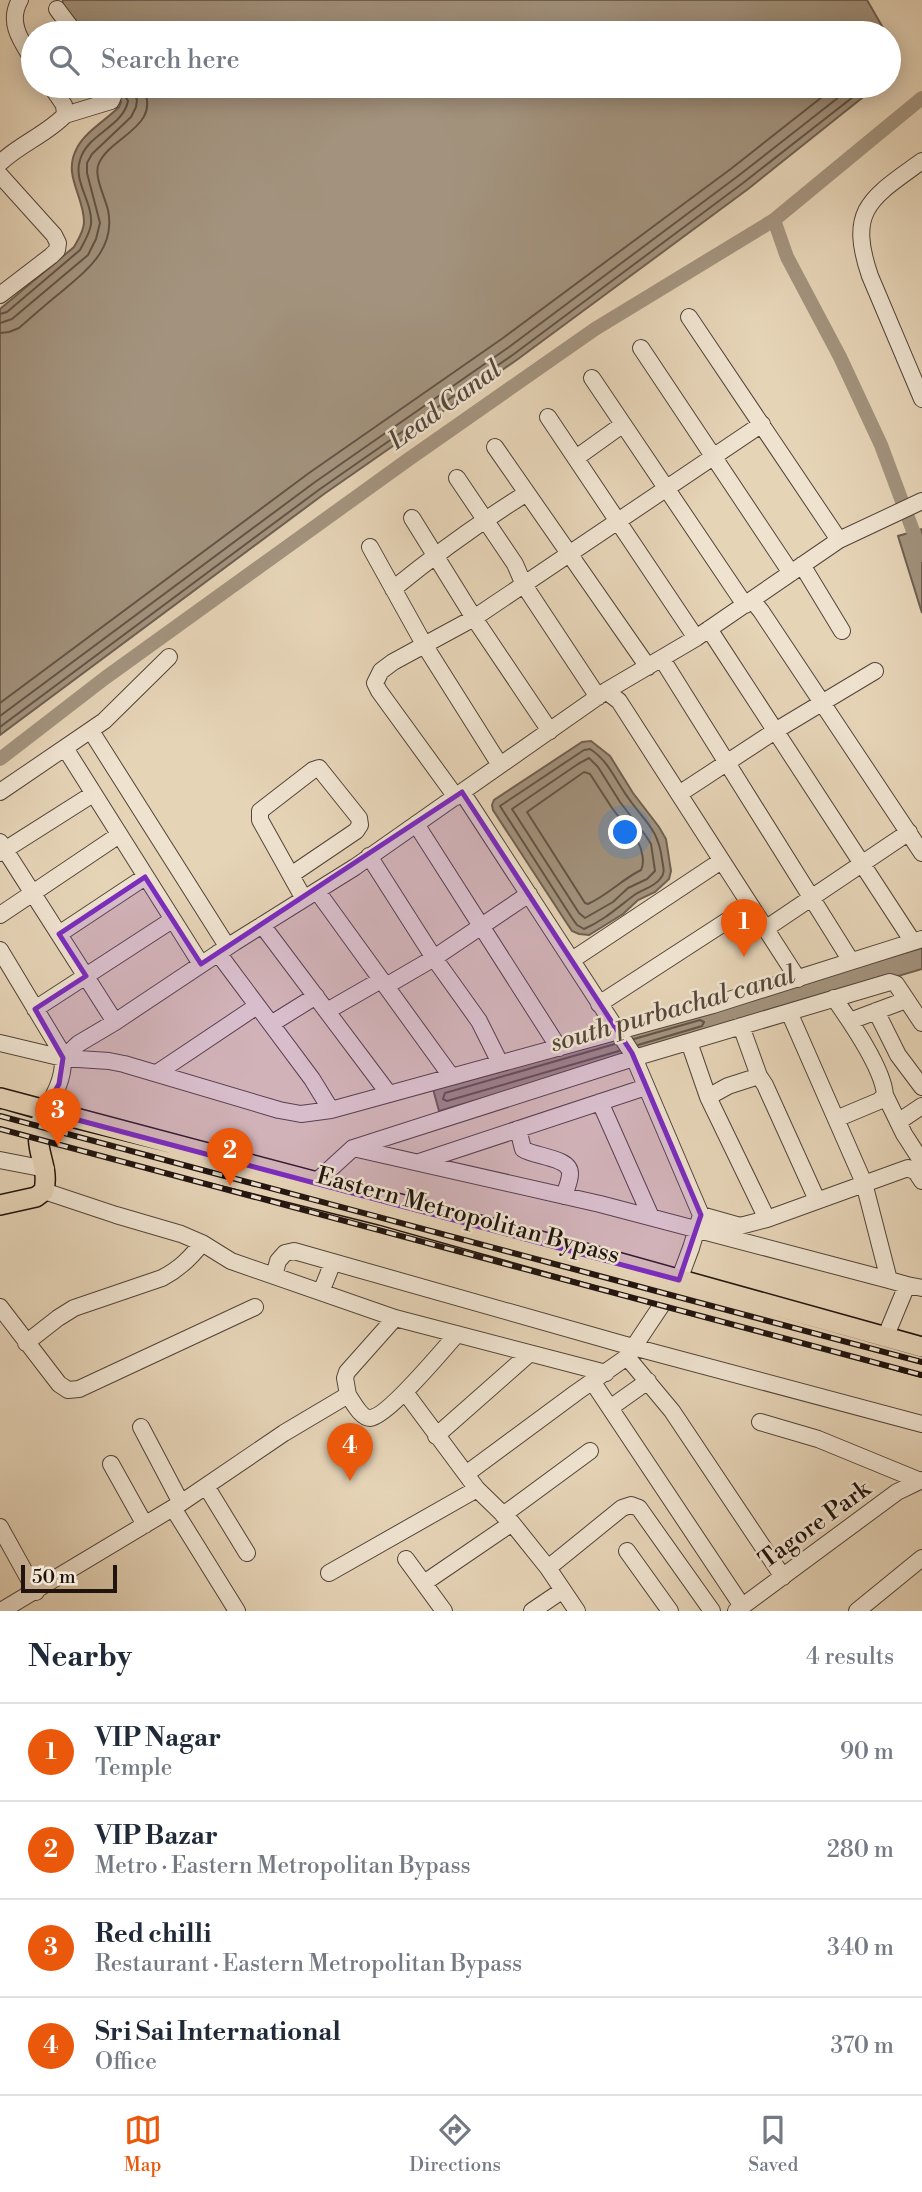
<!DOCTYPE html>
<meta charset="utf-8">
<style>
:root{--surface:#fff;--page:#f2f2f3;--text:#1f2937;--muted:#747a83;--line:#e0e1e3;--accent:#ea580c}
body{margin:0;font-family:"Libre Bodoni",serif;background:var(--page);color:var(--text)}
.scale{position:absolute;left:21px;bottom:18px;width:96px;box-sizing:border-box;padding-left:7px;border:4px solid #21140f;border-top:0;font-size:19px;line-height:24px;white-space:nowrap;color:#21140f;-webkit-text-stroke:5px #efe3d0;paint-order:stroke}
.you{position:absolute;left:626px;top:833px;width:24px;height:24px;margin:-18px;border:5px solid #fff;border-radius:50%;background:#1a73e8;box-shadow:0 0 0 10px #1a73e833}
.badge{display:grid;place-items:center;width:46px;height:46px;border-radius:50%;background:var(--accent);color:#fff;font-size:23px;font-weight:700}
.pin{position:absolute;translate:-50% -58px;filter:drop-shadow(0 2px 4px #0008)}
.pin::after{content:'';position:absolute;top:37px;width:24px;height:21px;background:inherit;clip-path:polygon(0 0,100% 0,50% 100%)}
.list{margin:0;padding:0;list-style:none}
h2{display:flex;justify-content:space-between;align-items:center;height:91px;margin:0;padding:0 28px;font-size:30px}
h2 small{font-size:23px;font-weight:400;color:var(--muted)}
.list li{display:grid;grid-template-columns:46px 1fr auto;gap:21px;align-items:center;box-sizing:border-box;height:98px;padding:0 28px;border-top:2px solid var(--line)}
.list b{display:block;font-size:26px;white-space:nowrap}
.list p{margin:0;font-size:23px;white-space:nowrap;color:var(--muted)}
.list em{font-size:23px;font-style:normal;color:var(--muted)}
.icon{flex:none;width:38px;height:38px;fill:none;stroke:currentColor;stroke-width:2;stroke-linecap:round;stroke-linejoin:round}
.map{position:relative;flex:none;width:922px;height:1611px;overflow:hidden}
.search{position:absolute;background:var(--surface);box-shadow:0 4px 18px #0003;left:21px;right:21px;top:21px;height:77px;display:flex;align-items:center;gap:18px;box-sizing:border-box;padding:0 24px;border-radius:38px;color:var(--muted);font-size:26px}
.sheet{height:483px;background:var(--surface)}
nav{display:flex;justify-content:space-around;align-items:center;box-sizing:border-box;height:98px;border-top:2px solid var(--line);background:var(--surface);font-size:19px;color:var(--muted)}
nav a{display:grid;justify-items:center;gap:4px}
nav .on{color:var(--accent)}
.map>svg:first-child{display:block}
.water{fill:#a3937e;stroke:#6f6052;stroke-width:2}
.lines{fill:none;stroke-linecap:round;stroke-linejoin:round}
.shore{stroke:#625446;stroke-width:2}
.canal{stroke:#a3937e;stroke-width:14}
.minor-casing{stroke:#524439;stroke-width:18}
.major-casing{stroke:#21140f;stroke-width:22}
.minor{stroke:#efe3d0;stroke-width:16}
.major{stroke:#e6d4b7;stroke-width:19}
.rail-casing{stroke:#21140f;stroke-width:6}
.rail{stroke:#efe3d0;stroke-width:3.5;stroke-dasharray:10;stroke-linecap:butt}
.marked{fill:#7b2cbf;fill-opacity:0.2;stroke:#7b2cbf;stroke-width:5;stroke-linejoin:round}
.labels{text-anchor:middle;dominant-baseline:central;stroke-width:5;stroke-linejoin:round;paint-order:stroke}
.street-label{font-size:24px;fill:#21140f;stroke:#efe3d0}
.water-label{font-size:26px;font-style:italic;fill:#55473b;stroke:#efe3d0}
</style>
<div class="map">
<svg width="922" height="1611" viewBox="0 0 922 1611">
<rect width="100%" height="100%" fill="#e6d4b7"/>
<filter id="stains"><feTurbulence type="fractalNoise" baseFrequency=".00286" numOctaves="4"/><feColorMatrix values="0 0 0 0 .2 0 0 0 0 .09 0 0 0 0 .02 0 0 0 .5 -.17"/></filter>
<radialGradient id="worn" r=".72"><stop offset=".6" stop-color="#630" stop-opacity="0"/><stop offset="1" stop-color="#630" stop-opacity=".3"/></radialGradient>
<path class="water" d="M 63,0 L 867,0 L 886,33 L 76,33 L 62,7 Z
M 109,86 L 877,86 L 748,189 L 518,359 L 324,494 L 0,735 L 0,309 L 74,247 C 78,240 84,231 84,222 C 84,195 62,175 77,148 C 85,132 106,120 119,107 L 121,102 Z
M 922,529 L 922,613 L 898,536 Z
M 591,741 L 610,756 L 633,793 L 659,827 L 666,839 L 671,871 L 669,879 L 655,892 L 638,900 L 623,914 L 589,935 L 579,934 L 572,931 L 566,922 L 493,810 L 492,805 L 494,800 L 582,742 Z
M 922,948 L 922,969 L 439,1111 L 433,1089 Z"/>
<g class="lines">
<path class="shore" d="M 0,314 L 7,312 L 80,250 C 84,242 90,233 91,224 C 93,202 73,182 80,160 C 87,134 123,127 128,101 L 123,92
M 0,323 L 12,319 L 88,255 L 96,239 L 100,223 L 87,173 L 87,163 L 92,154 L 131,117 L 136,107 L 137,100 L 130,86
M 0,333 L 9,332 L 19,328 C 33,316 46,304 60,293 C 87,270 116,249 108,210 C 105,197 93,175 99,163 C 111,136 164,126 142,86
M 0,703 L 309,473 L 503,338 L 732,168 L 836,86
M 0,716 L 315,482 L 509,347 L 738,176 L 853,86
M 0,727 L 320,489 L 514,354 L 743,183 L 867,86
M 590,749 C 609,761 616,782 629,799 C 646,823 658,829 662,859 C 663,867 666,873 660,879 C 653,888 642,889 633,896 C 617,908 603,921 584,929 L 577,925 L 572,918 L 500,806 L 584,750 Z
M 589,758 L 598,767 L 620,802 L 646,836 L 651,844 L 655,871 L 647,879 L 628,888 L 613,902 L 585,918 L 579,913 L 512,809 L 578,764 Z
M 584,772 L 590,774 L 612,808 L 638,842 C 642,849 645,863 641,870 C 621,880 608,895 588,904 L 585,903 L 527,812 Z
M 634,1039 L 700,1020 L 704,1022 L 702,1026 L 638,1045
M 615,1044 L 445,1093 L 443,1099 L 447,1101 L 619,1051"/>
<path class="canal" d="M 774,220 L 787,257 L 840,357 L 881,445 L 922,555
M 0,759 L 105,678 L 409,459 L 595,329 L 774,220 L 922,98"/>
<defs>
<path id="minor" d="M 20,0 C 7,22 21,41 33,60
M 57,9 L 75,33
M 65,115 L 111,101 L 114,94 L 109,86
M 922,161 C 871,198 847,209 870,276 L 922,399
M 0,163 C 20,144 47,134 65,115 L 64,105 L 51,86
M 0,175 L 54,235 L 58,243 L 57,250 L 51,256 L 0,295
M 689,317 L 839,540
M 641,348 L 791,573
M 592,378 L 745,605
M 548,417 L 696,638
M 495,447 L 648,667
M 576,458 L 622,425
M 457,478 L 515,564 L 524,585 L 598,697
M 412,518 L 474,618 L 550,731
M 370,547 L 425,646 L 500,765
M 802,565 L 842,631
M 393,589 C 436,554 480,522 527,493
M 752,600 L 761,611 L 922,853
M 709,629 L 913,942
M 662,659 L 851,961
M 606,691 L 619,701 L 798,979
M 91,731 L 227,946
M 65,748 L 201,964
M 0,792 L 104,721 L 169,657
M 462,792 L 632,1053 L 701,1215 L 691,1248 L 679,1280
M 679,794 L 775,731 L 875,671
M 456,797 L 379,691 L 375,683 L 381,671 L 393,662 L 474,618 L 762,424
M 416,824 L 559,1048
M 0,842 L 115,1022
M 0,853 L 93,794
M 369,856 L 434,958 L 479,1021 L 500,1063
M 291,875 L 356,831 L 360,825 L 359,818 L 319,768 L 313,770 L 260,811 L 260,820 L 304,899
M 317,891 L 451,1076
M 0,915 L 119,835
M 262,925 L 389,1094
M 765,929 L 909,832
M 59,934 L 145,877
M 0,950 L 62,1053 C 66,1074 56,1094 44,1111
M 218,953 L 312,1079 L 331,1110
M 572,960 L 721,861
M 386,986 L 434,958 L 529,894
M 834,998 C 850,1021 883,1068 885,1095 L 879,1101 L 836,1119
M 599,1004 L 750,906
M 35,1009 L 172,920
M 327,1011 L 381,980
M 876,1011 L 898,1055 L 922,1087
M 789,1012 L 864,1183 L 889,1280 L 907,1285
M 850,1021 L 906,1000
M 271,1024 L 316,996
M 741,1026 L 759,1076
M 689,1042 L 708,1097
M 0,1043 L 63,1058 L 109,1061 L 124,1064 L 279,1110 L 301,1114 L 331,1110 L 713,1005 L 922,939
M 63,1058 L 78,1044 L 115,1022 L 235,942 L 355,867 L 606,691 L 696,638 L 839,540 L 922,501
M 157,1073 L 257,1006
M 885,1095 L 904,1134 L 922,1162
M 600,1102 L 651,1217
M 898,1122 L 922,1106
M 518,1129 L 523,1149 C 534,1157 571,1157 570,1174 C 570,1181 566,1189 564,1196
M 353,1148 L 634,1058 L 890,982 L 896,984 L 922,1023
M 0,1160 L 46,1169
M 419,1162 L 646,1087
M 317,1181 L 353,1148 L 600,1204 L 889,1280
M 44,1191 L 116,1215 L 181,1234 L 202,1243 L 231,1261 L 395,1318 L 606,1373
M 701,1215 L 740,1226 L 767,1219 L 908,1168 L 916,1172 L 922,1181
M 767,1219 L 708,1097 L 728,1086 L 759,1076 L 765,1085 L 817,1200
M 274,1276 L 278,1261 L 285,1253 L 294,1251 L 622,1344 L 922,1424
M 321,1292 L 333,1262
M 0,1307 L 59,1384 L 68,1390 L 79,1389 L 255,1307
M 885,1338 L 907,1285 L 922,1288
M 26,1343 L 58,1318 L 74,1308 L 162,1278 C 179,1269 190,1259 202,1243
M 627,1357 L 672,1411 L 783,1577
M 592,1381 L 742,1606
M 405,1392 L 477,1489 L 512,1523 L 548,1568 L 577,1611
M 348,1395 C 353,1402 361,1418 370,1418 C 387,1417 444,1349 457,1334
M 610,1408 L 648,1381
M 760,1422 L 818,1439 L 918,1480
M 141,1427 L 181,1503
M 436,1436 L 529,1354
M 111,1464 L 145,1525
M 466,1474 L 577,1392 L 627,1357 L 667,1297
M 206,1486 L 247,1553
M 173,1508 L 237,1611
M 503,1515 L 590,1451
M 0,1527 L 36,1592
M 627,1551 L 670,1611
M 406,1559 L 444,1611
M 548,1568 L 622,1508 L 631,1505 L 639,1508 L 712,1611
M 329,1573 L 477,1489
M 424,1583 L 512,1523
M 1,1611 L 181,1503 L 284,1433 L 348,1395 L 345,1378 L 347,1372 L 395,1318
M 532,1611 L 563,1590
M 736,1611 L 897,1492 L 922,1480
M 857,1611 L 922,1558"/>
<path id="major" d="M 0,1098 L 570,1249 L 922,1347
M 0,1119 L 38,1130 L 381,1215 L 922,1367
M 0,1205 L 36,1197 L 44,1191 C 50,1162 31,1150 42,1119"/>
</defs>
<use href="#minor" class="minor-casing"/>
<use href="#major" class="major-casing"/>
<use href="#minor" class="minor"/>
<use href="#major" class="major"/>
<defs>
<path id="rail" d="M 0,1116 L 922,1362
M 0,1129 L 922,1375"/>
</defs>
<use href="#rail" class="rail-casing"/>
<use href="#rail" class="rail"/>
</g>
<path class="marked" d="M 462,792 L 632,1053 L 701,1215 L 679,1280 L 44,1111 L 59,1084 L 63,1058 L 35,1009 L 86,976 L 59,934 L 145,877 L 201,964 Z"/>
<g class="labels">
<g class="street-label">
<text transform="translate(468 1216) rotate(15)">Eastern Metropolitan Bypass</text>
<text transform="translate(815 1525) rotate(-36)">Tagore Park</text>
</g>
<g class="water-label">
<text transform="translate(445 405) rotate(-36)">Lead Canal</text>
<text transform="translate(673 1009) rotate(-16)">south purbachal canal</text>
</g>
</g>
<rect width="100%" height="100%" filter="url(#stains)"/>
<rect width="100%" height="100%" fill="url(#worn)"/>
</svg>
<div class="scale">50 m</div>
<div class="you"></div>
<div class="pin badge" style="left:744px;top:957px">1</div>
<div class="pin badge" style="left:230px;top:1186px">2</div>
<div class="pin badge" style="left:58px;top:1146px">3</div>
<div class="pin badge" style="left:350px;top:1481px">4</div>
<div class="search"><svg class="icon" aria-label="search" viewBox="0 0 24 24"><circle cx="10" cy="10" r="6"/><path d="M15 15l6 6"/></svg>Search here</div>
</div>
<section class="sheet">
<h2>Nearby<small>4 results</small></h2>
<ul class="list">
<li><span class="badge">1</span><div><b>VIP Nagar</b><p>Temple</p></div><em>90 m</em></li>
<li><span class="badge">2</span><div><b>VIP Bazar</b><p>Metro · Eastern Metropolitan Bypass</p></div><em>280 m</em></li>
<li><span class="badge">3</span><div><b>Red chilli</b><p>Restaurant · Eastern Metropolitan Bypass</p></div><em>340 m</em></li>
<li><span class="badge">4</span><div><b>Sri Sai International</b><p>Office</p></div><em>370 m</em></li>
</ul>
</section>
<nav>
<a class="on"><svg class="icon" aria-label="map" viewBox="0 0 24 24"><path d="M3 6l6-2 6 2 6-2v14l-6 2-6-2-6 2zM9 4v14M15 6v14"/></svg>Map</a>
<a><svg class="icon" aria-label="directions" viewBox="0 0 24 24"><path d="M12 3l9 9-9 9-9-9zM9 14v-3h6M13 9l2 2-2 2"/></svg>Directions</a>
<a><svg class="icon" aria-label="saved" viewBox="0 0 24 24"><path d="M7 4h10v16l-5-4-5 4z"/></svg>Saved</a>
</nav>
